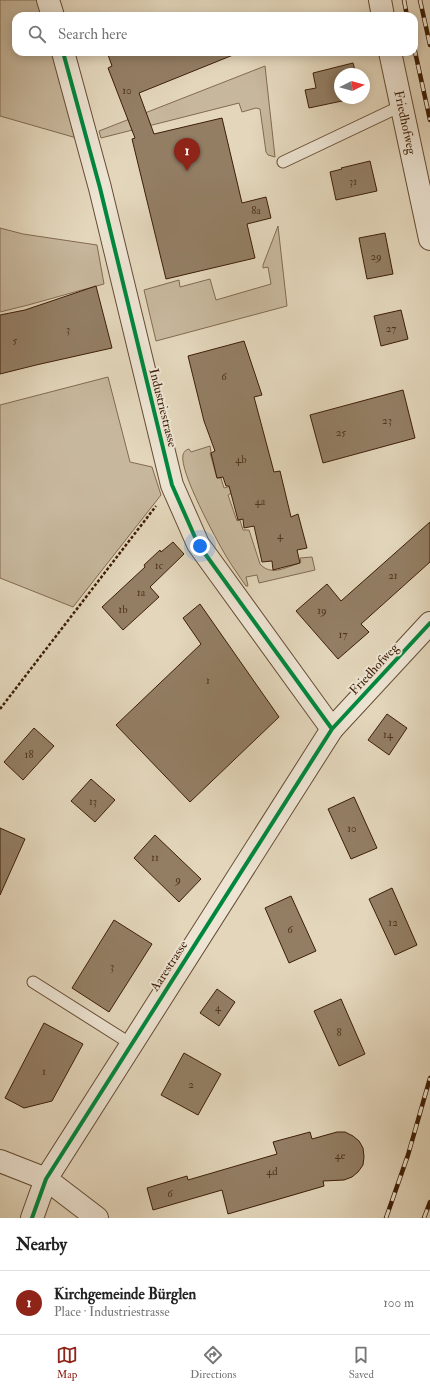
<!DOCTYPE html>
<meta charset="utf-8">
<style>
:root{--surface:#fff;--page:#f6f6f6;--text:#222;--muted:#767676;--line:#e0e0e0;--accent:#8f2418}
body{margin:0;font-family:"IM FELL Double Pica",serif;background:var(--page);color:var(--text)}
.compass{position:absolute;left:334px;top:68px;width:36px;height:36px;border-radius:50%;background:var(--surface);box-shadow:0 2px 10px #0003;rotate:84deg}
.you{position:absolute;left:200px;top:546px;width:14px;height:14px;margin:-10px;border:3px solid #fff;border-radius:50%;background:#1a73e8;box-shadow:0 0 0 6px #1a73e833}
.badge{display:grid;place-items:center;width:26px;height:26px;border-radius:50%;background:var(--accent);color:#fff;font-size:13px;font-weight:700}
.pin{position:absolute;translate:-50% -33px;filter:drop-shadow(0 1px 2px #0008)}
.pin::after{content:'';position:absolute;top:21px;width:14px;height:12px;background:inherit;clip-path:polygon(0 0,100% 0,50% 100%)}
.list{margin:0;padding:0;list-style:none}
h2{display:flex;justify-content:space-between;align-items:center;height:52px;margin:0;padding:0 16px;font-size:17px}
h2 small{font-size:13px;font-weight:400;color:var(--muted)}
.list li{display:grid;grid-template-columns:26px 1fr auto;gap:12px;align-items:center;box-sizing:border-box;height:64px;padding:0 16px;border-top:1px solid var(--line)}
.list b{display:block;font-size:15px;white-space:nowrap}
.list p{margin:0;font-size:13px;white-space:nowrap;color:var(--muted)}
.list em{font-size:13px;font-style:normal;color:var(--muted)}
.icon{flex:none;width:22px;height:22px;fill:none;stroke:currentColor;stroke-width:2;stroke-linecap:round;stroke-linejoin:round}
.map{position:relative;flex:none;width:430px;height:1218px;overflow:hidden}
.search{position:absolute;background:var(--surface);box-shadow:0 2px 10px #0003;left:12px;right:12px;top:12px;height:44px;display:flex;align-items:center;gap:10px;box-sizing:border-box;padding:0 14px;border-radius:12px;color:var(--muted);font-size:15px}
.sheet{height:116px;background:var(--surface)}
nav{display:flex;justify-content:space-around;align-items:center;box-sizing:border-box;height:56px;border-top:1px solid var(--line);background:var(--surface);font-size:11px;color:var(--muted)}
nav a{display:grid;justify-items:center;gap:2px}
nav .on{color:var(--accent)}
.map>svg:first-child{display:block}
.green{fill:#c7b79c;stroke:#826a51}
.building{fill:#937e64;stroke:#3d1e06}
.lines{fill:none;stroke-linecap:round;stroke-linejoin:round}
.service-casing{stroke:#664c33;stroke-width:13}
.minor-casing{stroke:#664c33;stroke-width:24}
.path{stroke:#3d1e06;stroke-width:2.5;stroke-dasharray:3 2;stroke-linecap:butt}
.service{stroke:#ede4d3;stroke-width:11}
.minor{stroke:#ede4d3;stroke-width:22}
.rail-casing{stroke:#3d1e06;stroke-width:4.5}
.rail{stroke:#ede4d3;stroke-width:3;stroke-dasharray:9;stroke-linecap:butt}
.cycleway-casing{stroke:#ede4d3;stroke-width:6}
.cycleway{stroke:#00873e;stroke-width:4}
.labels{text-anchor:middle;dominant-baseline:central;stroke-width:4;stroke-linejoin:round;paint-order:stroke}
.number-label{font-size:11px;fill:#52361e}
.street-label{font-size:13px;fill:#3d1e06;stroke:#ede4d3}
</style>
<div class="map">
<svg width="430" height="1218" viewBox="0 0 430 1218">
<rect width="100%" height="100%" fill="#e3d6bb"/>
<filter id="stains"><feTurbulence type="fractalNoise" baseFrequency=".005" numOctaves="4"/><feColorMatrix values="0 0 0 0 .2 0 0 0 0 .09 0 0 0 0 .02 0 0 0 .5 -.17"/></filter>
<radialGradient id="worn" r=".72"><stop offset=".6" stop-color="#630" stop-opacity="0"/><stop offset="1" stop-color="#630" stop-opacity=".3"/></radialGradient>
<path class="green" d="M 0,0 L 48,0 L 53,16 L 16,16 L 16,52 L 63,52 L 87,141 L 0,116 Z
M 265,66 L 275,157 L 268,155 L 266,152 L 260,109 L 256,108 L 242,112 L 239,103 L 101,138 L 99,131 Z
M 278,226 L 287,306 L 156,341 L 144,290 L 179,280 L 180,287 L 210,279 L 216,300 L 271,284 L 268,267 L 263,268 L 263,265 Z
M 0,228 L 23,234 L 97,245 L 104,284 C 69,293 35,304 0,312 Z
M 108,377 L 130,462 L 152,467 L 161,495 L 73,607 L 0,578 L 0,405 Z
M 210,446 L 211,452 L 210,453 L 217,478 L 221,478 L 224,488 L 231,486 L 232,493 L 228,495 L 237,521 L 240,520 L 243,530 L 249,530 L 260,564 C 271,576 284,568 297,564 L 301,562 L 300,558 L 312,557 L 315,570 L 259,583 L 257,575 L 246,577 L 248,586 L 246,586 C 239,576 232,566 226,556 C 216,539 179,471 183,455 C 184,451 186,450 189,449 L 191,452 Z"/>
<path class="building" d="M 107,52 L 238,52 L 238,53 L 139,93 L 154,134 L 222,118 L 242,203 L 266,197 L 271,218 L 247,224 L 255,258 L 166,279 L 132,139 L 135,138 L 108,68 L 112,66 Z
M 353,63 L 356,74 L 340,74 L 340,98 L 356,98 L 309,108 L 305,90 L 316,88 L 313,73 Z
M 370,161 L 377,191 L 336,200 L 330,172 L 342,169 L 341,168 Z
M 385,233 L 393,274 L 367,279 L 359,238 Z
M 96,286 L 112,348 L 36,365 L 0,374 L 0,315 L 25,310 Z
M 401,310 L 408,339 L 381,346 L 374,316 Z
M 244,341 L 262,395 L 254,397 L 274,472 L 280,471 L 291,517 L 298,514 L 307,548 L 297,550 L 300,563 L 273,570 L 272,561 L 262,562 L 254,526 L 244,528 L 243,519 L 238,520 L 229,486 L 226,486 L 223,477 L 217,478 L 211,453 L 215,451 L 204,421 L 188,356 Z
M 403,390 L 415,438 L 323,463 L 310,415 Z
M 430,522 L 430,562 L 361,624 L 369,632 L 338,659 L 296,611 L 327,584 L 341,601 Z
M 173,542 L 184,554 L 150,587 L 159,597 L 123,630 L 102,607 L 145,567 L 144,565 L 160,550 L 161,552 Z
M 200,604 L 279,717 L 190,802 L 116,725 L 201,644 L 183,618 Z
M 387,714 L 407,728 L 389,755 L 368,740 Z
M 34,728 L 54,746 L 23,780 L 4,762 Z
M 91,779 L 115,800 L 95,822 L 71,801 Z
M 354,797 L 377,848 L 351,859 L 328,809 Z
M 0,828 L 25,839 L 0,895 Z
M 155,835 L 201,879 L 179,902 L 134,858 Z
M 392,888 L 417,945 L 395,955 L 369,899 Z
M 291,896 L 316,951 L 289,963 L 265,908 Z
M 114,920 L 152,944 L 109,1012 L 72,988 Z
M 217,989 L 235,1002 L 219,1026 L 200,1013 Z
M 341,999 L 365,1054 L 339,1066 L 314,1011 Z
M 44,1023 L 83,1044 L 52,1101 L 24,1108 L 5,1098 Z
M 184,1053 L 221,1074 L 198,1115 L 161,1095 Z
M 310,1132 L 312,1139 L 337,1132 L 345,1132 L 353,1136 L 359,1141 L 363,1148 L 364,1157 L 363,1165 L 358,1172 L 352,1177 L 344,1180 L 323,1181 L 324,1186 L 228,1214 L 222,1190 L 153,1210 L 147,1188 L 187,1176 L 188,1180 L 277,1154 L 273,1142 Z"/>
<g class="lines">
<defs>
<path id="service" d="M 283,162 L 401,106
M 33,982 L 131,1044"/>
<g id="minor">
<path d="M 48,0 L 53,16"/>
<path d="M 380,0 L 383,16"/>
<path d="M 63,52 L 100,188 L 172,485 L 198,544 L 332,729"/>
<path id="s1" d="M 390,52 L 430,239"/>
<path d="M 0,1161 L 46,1179 L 97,1218"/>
<path d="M 32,1218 L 46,1179 L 332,729 L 430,623"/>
</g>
</defs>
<use href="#service" class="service-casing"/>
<use href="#minor" class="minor-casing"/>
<path class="path" d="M 0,709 L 156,506"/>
<use href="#service" class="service"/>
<use href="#minor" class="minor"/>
<defs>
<path id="rail" d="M 404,0 L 407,16
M 420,0 L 430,45
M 414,47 L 430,120
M 386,1218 L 408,1155 L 430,1078
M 424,1218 L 430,1202"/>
</defs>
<use href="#rail" class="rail-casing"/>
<use href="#rail" class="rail"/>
<defs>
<path id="cycleway" d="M 63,52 L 100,188 L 172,485 L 198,544 L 332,729
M 32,1218 L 46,1179 L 332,729 L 430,623"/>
</defs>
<use href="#cycleway" class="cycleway-casing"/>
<use href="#cycleway" class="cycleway"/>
</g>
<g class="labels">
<g class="number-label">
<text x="127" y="90">10</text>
<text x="353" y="181">31</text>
<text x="256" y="210">8a</text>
<text x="376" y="256">29</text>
<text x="391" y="328">27</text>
<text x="68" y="329">3</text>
<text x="15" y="340">5</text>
<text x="224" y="376">6</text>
<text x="387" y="420">23</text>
<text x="341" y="432">25</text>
<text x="241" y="459">4b</text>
<text x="260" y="501">4a</text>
<text x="280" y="535">4</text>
<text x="159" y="565">1c</text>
<text x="393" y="575">21</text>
<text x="141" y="592">1a</text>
<text x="123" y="609">1b</text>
<text x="322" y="610">19</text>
<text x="343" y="634">17</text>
<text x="208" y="680">1</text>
<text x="388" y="734">14</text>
<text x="29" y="754">18</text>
<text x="93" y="801">13</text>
<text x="352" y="828">10</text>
<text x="155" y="857">11</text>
<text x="178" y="879">9</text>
<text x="393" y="922">12</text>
<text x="290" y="929">6</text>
<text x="112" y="966">3</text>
<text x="218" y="1007">4</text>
<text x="339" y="1032">8</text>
<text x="44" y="1071">1</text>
<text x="191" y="1084">2</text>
<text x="340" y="1155">4e</text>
<text x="272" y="1171">4d</text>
<text x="170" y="1193">6</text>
</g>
<g class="street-label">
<text stroke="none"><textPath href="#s1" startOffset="72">Friedhofweg</textPath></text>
<text transform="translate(163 408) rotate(76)">Industriestrasse</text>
<text transform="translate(374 669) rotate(-47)">Friedhofweg</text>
<text transform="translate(169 966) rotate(-57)">Aarestrasse</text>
</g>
</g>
<rect width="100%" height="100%" filter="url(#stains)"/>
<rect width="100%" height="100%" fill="url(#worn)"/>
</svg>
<svg class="compass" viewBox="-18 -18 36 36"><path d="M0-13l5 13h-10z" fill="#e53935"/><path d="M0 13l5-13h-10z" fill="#767676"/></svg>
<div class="you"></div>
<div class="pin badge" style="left:187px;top:171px">1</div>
<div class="search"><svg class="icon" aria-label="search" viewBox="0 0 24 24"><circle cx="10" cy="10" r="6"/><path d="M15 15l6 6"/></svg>Search here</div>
</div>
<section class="sheet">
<h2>Nearby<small></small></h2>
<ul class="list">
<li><span class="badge">1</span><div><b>Kirchgemeinde Bürglen</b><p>Place · Industriestrasse</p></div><em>100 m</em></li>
</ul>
</section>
<nav>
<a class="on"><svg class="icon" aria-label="map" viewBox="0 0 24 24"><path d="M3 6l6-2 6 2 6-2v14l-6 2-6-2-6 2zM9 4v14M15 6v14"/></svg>Map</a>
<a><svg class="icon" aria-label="directions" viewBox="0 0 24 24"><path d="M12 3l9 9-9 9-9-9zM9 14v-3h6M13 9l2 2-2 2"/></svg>Directions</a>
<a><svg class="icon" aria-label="saved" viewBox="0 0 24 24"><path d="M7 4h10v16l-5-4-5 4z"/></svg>Saved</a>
</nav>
